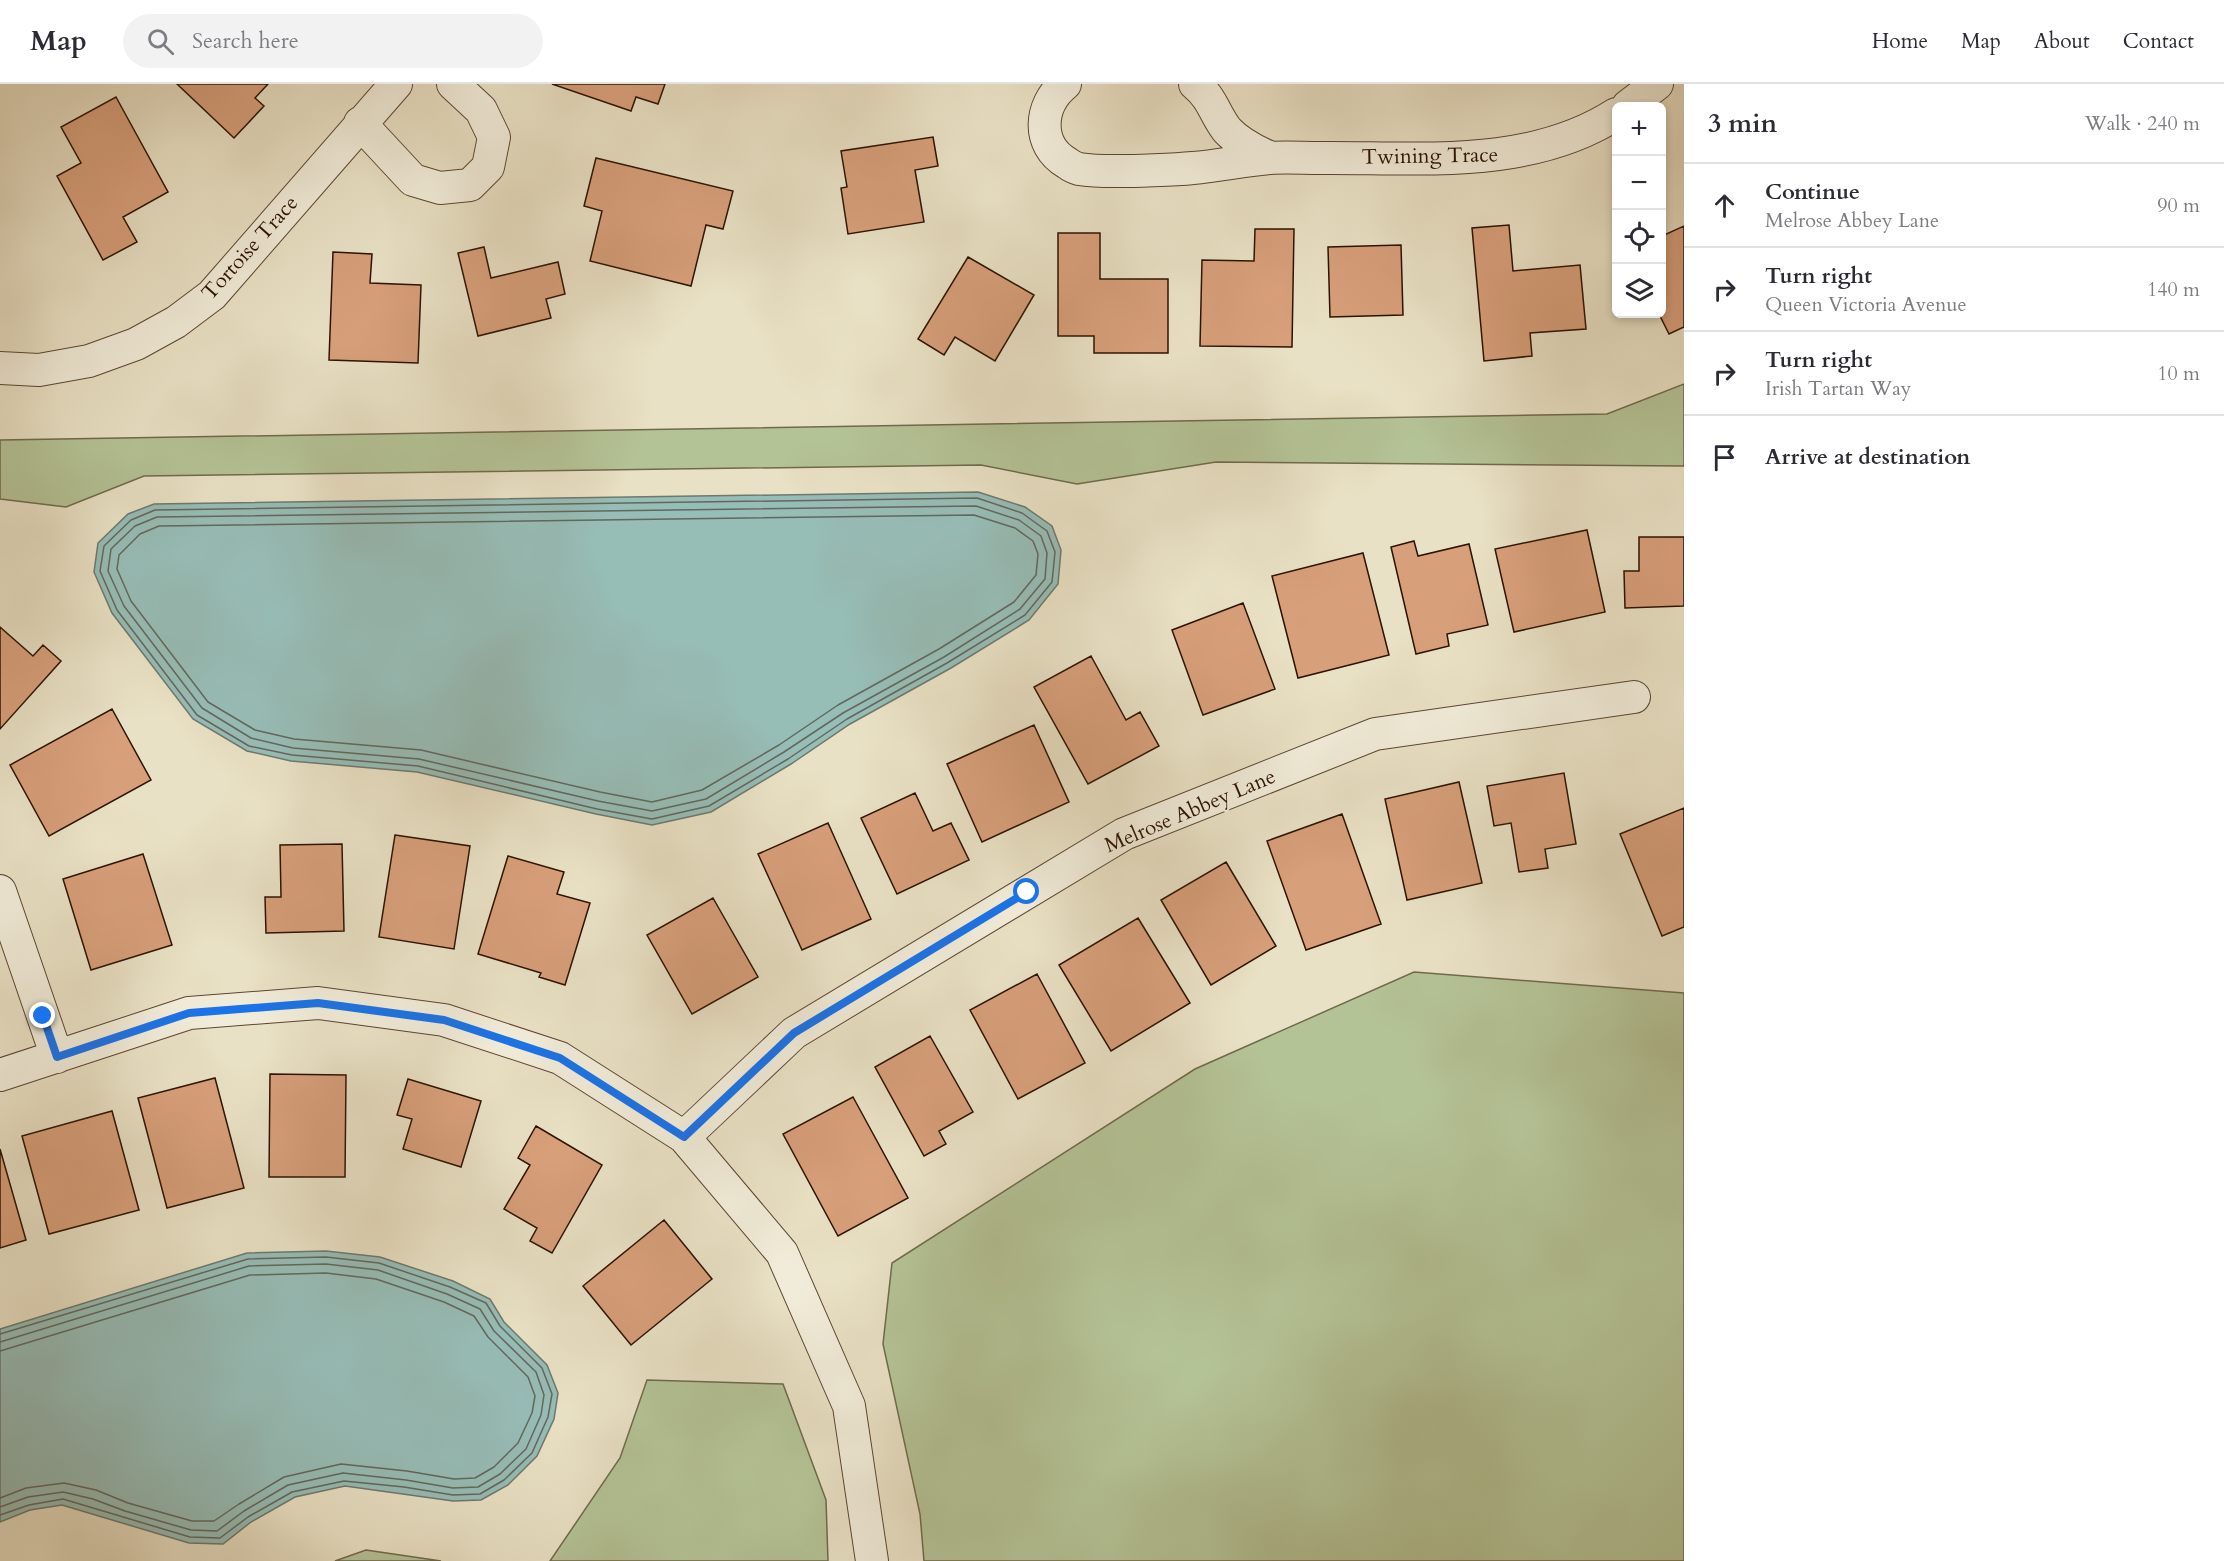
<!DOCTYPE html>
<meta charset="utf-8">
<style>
:root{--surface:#fff;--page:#f2f2f3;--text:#2b2b33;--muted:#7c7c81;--line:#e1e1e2}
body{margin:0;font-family:Cardo,serif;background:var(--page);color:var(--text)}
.controls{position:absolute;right:18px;top:18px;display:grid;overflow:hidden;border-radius:9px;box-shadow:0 3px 9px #0003}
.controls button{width:54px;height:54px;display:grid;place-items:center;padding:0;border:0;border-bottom:2px solid var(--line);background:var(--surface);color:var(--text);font:30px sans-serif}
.stop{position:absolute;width:18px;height:18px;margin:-14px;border:4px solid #1a73e8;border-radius:50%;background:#fff}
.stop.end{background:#1a73e8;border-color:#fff;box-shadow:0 2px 6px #0008}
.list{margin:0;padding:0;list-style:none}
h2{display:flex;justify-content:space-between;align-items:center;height:78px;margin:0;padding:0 24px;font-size:26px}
h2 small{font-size:20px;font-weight:400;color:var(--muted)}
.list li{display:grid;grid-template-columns:39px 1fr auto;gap:18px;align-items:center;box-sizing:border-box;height:84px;padding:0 24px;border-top:2px solid var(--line)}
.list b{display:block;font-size:22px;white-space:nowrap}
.list p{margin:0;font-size:20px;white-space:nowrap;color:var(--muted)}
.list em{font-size:20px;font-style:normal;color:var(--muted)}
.icon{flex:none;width:33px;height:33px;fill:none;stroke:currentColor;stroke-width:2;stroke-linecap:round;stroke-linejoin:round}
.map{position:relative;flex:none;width:1684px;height:1477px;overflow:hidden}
header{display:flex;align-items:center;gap:36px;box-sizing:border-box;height:84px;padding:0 30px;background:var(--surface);border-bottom:2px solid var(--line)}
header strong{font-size:28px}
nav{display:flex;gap:33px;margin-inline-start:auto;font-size:21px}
.search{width:420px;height:54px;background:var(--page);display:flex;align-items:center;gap:15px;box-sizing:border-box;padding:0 21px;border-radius:33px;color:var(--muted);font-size:22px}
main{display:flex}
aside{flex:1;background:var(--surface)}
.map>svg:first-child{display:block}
.green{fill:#b4c396;stroke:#706a4c;stroke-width:1.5}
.water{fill:#97bdb7;stroke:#6d796f;stroke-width:1.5}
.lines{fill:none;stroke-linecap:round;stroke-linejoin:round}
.shore{stroke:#62685c;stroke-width:1.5}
.building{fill:#d79f7a;stroke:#2d1202;stroke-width:1.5}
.minor-casing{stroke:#5c4633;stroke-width:34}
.minor{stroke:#f1ecd9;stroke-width:32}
.route{stroke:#1a73e8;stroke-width:8}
.labels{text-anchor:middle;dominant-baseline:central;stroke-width:4.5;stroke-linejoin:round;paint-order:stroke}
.street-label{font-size:21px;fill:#2d1202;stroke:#f1ecd9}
</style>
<header>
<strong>Map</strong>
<div class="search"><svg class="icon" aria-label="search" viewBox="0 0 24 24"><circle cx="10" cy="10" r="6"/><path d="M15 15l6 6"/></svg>Search here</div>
<nav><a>Home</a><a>Map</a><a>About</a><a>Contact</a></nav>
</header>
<main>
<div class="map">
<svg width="1684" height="1477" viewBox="0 0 1684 1477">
<rect width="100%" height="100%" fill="#e9e1c5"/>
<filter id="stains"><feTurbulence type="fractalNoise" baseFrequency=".00333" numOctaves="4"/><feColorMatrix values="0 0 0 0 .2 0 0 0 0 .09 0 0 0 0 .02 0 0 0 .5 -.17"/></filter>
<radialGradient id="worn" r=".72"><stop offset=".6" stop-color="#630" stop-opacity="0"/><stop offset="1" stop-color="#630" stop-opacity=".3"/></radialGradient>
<path class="green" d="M 1684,300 L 1684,382 L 1216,378 L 1077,400 L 981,381 L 144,392 L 66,423 L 0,415 L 0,356 L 1607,330 Z
M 1414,888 L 1684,909 L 1684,1477 L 924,1477 L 920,1430 L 883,1260 L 892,1179 L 1195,985 Z
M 647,1296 L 783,1300 L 826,1416 L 828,1477 L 550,1477 L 620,1374 Z
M 366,1466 L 441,1477 L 335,1477 Z"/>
<path class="water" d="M 978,408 L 1025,423 L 1052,442 L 1061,466 L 1058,500 L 1029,536 L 951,584 L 850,640 L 791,680 L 711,728 L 652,741 L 596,730 L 417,688 L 291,677 L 247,667 L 193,635 L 112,529 L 94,488 L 98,459 L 128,430 L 154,420 Z
M 326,1167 L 380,1173 L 453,1197 L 490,1215 L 504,1238 L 547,1281 L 558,1309 L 554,1335 L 537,1372 L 508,1401 L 481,1416 L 453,1417 L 345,1402 L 295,1413 L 251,1438 L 223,1460 L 189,1459 L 62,1421 L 30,1426 L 0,1438 L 0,1245 L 247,1169 Z"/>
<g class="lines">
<path class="shore" d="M 977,414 L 1022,429 L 1047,447 L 1055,468 L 1052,498 L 1025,531 L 947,579 L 847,635 L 788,675 L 709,722 L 652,735 L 597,725 L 418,682 L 292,671 L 249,662 L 197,631 L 117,526 L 100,487 L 104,462 L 131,436 L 155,426 Z
M 976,422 L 1019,436 L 1041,452 L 1047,469 L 1045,495 L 1020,525 L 944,573 L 843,629 L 784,668 L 706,715 L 652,727 L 598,717 L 419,675 L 293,664 L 251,654 L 202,624 L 124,522 L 108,487 L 111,465 L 135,442 L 157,433 Z
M 974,431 L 1015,444 L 1033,457 L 1038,470 L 1036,491 L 1014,518 L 939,565 L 838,621 L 779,661 L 702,706 L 652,718 L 600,708 L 421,666 L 294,655 L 255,646 L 208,618 L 131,517 L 117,485 L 119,471 L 140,450 L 159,442 Z
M 0,1250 L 248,1175 L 326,1173 L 379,1179 L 450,1203 L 486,1219 L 500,1242 L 542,1284 L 552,1310 L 548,1333 L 532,1369 L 504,1396 L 480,1410 L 453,1411 L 404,1403 L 344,1397 L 292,1408 L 248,1433 L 220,1454 L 190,1453 L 63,1415 L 29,1421 L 0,1431
M 0,1258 L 249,1182 L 326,1180 L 378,1186 L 447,1210 L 480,1225 L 494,1247 L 536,1288 L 544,1311 L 541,1331 L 526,1365 L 500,1390 L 478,1403 L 453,1404 L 406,1396 L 343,1389 L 288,1401 L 244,1427 L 217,1447 L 191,1446 L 125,1427 L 93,1415 L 63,1408 L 28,1413 L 0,1423
M 0,1267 L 250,1191 L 326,1189 L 376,1195 L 444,1218 L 474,1232 L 488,1253 L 528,1293 L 535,1312 L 532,1329 L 518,1359 L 494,1383 L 475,1394 L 454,1395 L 407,1387 L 341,1380 L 284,1393 L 239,1420 L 214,1437 L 192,1437 L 128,1419 L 96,1406 L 64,1399 L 26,1404 L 0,1414"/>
</g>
<path class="building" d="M 177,0 L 268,0 L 255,14 L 264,22 L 234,54 Z
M 552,0 L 665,0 L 658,20 L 636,13 L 631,27 Z
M 116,13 L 168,108 L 123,133 L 137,158 L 103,176 L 57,92 L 81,79 L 61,43 Z
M 933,53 L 938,82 L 915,86 L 924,138 L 848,150 L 841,104 L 847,103 L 841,67 Z
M 596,74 L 733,107 L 723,145 L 706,141 L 691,202 L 590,177 L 602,127 L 584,122 Z
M 1509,141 L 1513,187 L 1580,181 L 1586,245 L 1530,249 L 1532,272 L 1484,277 L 1472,144 Z
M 1684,142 L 1684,243 L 1669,250 L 1659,230 L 1662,230 L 1662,152 Z
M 1255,145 L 1294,145 L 1292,263 L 1200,262 L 1202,176 L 1254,177 Z
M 1058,149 L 1100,149 L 1100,195 L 1168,195 L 1168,269 L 1094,269 L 1094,252 L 1058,252 Z
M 1401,161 L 1403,231 L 1330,233 L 1328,163 Z
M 484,163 L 491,194 L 558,178 L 565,210 L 546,215 L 551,234 L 478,252 L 458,169 Z
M 333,168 L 372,170 L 370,199 L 421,201 L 418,279 L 329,276 Z
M 968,173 L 1034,211 L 995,277 L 955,253 L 944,271 L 918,255 Z
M 1587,446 L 1605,528 L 1514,548 L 1495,465 Z
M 1639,453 L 1684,453 L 1684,522 L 1625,524 L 1624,487 L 1639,487 Z
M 1414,457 L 1418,472 L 1469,460 L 1488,541 L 1447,550 L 1449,562 L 1416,570 L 1391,463 Z
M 1363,469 L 1389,571 L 1298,594 L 1272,492 Z
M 1243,519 L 1275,605 L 1203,631 L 1172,546 Z
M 0,543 L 33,572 L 43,561 L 61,577 L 0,645 Z
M 1091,572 L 1126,636 L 1140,628 L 1159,662 L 1088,700 L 1034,603 Z
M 112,625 L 151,696 L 49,752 L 10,681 Z
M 1034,641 L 1069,718 L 982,758 L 947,680 Z
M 1564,689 L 1576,760 L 1545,765 L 1548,784 L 1519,788 L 1511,739 L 1494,742 L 1487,702 Z
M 1459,698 L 1482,799 L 1407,816 L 1385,715 Z
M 915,709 L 933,747 L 951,739 L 969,776 L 897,810 L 861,734 Z
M 1684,724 L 1684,843 L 1662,852 L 1620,750 Z
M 1342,730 L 1381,840 L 1306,866 L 1267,757 Z
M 828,739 L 871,835 L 802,866 L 758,770 Z
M 395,751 L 470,762 L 454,865 L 379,853 Z
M 342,760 L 344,847 L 266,849 L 265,813 L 281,813 L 280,761 Z
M 143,770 L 172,861 L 91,886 L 63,795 Z
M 508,772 L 564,788 L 557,810 L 590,819 L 565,901 L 539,893 L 541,889 L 478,870 Z
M 1226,778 L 1276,862 L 1211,901 L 1161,816 Z
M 713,814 L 758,893 L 692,930 L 647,851 Z
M 1138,834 L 1190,919 L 1111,967 L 1059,881 Z
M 1037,890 L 1085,979 L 1018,1015 L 970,926 Z
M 930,952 L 973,1028 L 939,1047 L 946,1060 L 924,1072 L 875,983 Z
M 270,990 L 346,991 L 345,1093 L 269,1093 Z
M 215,994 L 244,1104 L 167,1124 L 138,1014 Z
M 408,995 L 481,1017 L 461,1083 L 403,1065 L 412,1035 L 397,1031 Z
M 853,1013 L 908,1114 L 838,1152 L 783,1050 Z
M 112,1027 L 139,1126 L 49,1150 L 22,1052 Z
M 536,1042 L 602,1081 L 552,1169 L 530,1157 L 537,1144 L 504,1125 L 530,1081 L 518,1074 Z
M 0,1065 L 26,1156 L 0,1164 Z
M 664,1136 L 712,1195 L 631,1261 L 583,1202 Z"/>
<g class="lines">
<defs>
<path id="minor" d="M 1065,0 C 1039,21 1036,61 1067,79 C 1071,82 1075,84 1079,85 C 1097,88 1116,87 1134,87 C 1154,86 1174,86 1193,84 C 1219,82 1244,76 1270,74 C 1286,73 1303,74 1320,74 C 1419,73 1529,86 1616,30
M 1195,0 C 1213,15 1214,29 1227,46 C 1239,59 1255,67 1271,74
M 1628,22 L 1657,0
M 360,39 L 413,96 L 440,104 L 470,101 L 488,83 L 494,53 L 481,26 L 453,0
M 0,284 L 39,286 L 89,277 L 136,260 L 176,238 L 212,211 L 396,0
M 0,807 L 57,973
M 0,991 L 189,929 L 318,919 L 444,936 L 560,974 L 684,1053 L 782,1169 L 849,1322 L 872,1477
M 684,1053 L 794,949 L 1124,750 L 1375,650 L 1634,613"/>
</defs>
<use href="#minor" class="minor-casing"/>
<use href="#minor" class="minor"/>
</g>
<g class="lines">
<path class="route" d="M 43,932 L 57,973 L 189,929 L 318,919 L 444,936 L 560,974 L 684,1053 L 794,949 L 1027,808"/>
</g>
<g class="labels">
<g class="street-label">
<text transform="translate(1430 72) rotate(-1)">Twining Trace</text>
<text transform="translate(250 164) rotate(-48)">Tortoise Trace</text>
<text transform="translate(1190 727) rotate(-23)">Melrose Abbey Lane</text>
</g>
</g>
<rect width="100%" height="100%" filter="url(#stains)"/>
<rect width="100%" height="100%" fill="url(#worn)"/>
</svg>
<div class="controls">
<button>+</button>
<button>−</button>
<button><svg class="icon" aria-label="locate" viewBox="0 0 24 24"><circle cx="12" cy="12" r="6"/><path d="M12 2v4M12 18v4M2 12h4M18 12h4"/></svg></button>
<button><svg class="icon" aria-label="layers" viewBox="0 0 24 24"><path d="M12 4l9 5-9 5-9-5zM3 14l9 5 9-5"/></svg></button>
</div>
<div class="stop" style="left:1027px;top:808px"></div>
<div class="stop end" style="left:43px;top:932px"></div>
</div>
<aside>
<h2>3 min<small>Walk · 240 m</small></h2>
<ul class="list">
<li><svg class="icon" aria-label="ahead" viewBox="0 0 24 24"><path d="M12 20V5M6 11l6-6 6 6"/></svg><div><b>Continue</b><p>Melrose Abbey Lane</p></div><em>90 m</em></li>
<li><svg class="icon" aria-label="right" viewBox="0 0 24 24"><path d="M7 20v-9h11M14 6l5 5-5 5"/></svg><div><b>Turn right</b><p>Queen Victoria Avenue</p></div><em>140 m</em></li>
<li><svg class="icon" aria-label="right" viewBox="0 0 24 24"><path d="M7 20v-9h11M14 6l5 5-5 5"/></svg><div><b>Turn right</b><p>Irish Tartan Way</p></div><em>10 m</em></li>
<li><svg class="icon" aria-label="arrive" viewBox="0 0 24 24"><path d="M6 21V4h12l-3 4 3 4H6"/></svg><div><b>Arrive at destination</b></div></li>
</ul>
</aside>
</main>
